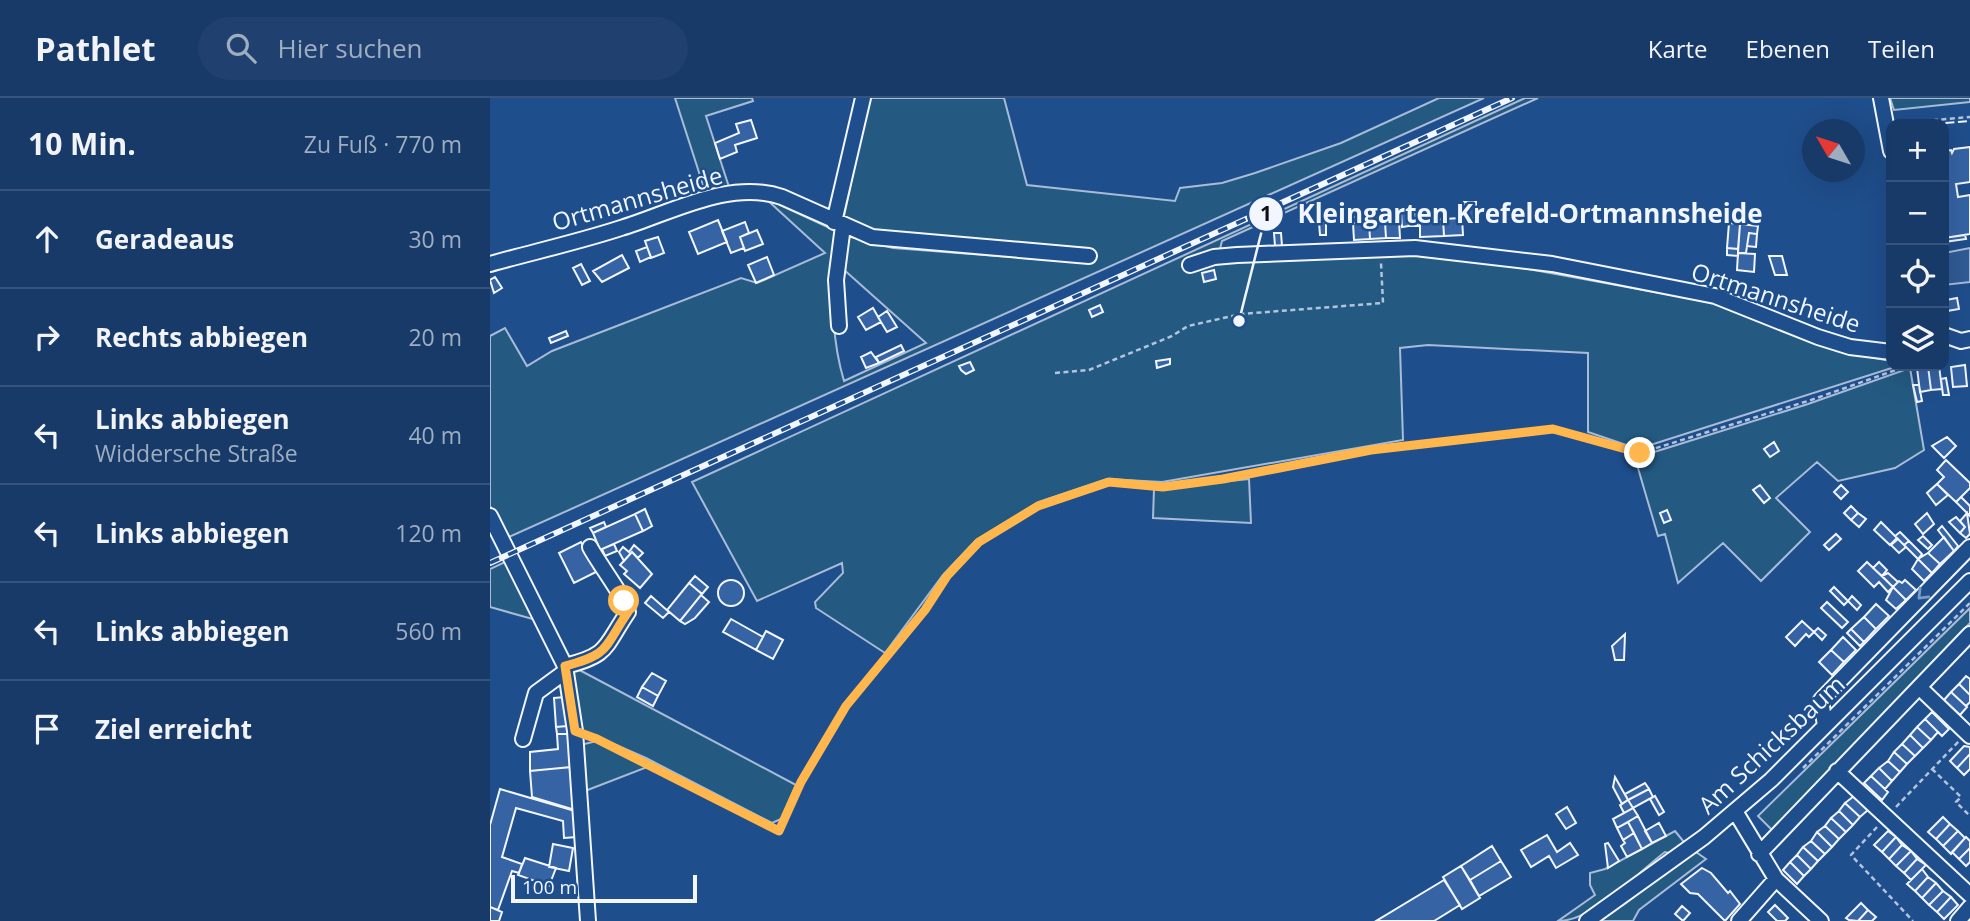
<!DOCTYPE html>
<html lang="de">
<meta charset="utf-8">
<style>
:root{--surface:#173a69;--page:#20416f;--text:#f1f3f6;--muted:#9eadc0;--line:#36547d}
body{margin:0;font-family:"Open Sans",sans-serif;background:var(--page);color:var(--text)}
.controls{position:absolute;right:21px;top:21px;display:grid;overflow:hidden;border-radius:14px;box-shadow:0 7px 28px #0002}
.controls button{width:63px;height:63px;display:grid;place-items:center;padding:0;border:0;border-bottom:2px solid var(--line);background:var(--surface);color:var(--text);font:35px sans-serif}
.compass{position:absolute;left:1312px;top:21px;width:63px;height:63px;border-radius:50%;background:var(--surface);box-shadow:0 7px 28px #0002;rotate:309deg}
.scale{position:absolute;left:21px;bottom:18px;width:186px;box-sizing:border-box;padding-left:7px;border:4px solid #f2f6ff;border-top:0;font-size:19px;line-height:24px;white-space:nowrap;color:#f2f6ff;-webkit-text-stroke:5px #1f4e8c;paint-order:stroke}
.stop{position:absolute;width:21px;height:21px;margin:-16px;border:5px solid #ffb74d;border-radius:50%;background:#fff}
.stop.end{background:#ffb74d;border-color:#fff;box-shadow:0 2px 7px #0008}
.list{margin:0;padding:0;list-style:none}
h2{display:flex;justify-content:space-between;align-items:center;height:91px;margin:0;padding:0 28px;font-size:30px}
h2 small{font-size:23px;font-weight:400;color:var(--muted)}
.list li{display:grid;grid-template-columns:46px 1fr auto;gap:21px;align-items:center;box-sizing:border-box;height:98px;padding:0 28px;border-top:2px solid var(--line)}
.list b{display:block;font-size:26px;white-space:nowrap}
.list p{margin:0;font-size:23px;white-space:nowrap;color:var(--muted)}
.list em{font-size:23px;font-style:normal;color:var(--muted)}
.icon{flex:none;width:38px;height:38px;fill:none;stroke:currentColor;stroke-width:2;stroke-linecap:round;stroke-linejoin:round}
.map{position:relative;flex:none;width:1480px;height:823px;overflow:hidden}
header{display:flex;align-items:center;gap:42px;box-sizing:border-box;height:98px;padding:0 35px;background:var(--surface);border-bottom:2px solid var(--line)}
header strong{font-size:33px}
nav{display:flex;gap:38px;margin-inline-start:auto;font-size:24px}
.search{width:490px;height:63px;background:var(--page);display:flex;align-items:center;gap:18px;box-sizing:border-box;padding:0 24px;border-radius:38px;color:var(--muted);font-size:26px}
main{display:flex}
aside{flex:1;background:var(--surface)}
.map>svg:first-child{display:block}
.green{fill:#245a82;stroke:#a8bbd7;stroke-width:2;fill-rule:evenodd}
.parking{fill:#305b95;stroke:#a8bbd7;stroke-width:2}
.building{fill:#3563a3;stroke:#f2f6ff;stroke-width:2}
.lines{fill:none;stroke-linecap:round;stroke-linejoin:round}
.minor-casing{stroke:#f2f6ff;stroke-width:18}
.path{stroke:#b3c4dc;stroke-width:2.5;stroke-dasharray:5 3.5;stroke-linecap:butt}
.minor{stroke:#1f4e8c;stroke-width:14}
.rail-casing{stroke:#f2f6ff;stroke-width:6}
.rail{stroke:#1f4e8c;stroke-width:3.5;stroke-dasharray:10;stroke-linecap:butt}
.fence{stroke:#f2f6ff;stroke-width:2;stroke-dasharray:9 3.5;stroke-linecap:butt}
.oneway{stroke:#7e9ac0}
.route{stroke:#ffb74d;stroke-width:9}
.labels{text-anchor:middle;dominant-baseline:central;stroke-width:5;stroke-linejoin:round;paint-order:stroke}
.street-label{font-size:24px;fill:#f2f6ff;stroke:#1f4e8c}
.leader{fill:none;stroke:#f2f6ff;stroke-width:2.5}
.callout-dot{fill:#f2f6ff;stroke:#1f4e8c;stroke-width:2.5}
.mark-label{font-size:21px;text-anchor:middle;font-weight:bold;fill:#111}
.callout-label{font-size:26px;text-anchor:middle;font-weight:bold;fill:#f2f6ff;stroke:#1f4e8c;stroke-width:5;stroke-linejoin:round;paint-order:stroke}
</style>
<header>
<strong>Pathlet</strong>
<div class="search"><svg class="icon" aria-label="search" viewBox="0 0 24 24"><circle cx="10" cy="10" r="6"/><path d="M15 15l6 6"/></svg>Hier suchen</div>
<nav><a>Karte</a><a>Ebenen</a><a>Teilen</a></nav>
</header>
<main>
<aside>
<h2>10 Min.<small>Zu Fuß · 770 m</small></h2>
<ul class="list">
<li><svg class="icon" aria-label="ahead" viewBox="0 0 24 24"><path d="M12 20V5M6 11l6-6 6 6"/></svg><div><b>Geradeaus</b></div><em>30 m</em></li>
<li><svg class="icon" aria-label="right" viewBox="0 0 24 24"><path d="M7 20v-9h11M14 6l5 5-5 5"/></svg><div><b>Rechts abbiegen</b></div><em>20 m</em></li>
<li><svg class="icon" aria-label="left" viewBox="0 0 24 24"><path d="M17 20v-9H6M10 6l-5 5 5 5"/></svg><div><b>Links abbiegen</b><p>Widdersche Straße</p></div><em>40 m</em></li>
<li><svg class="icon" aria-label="left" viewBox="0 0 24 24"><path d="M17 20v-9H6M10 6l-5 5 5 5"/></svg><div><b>Links abbiegen</b></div><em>120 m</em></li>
<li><svg class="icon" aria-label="left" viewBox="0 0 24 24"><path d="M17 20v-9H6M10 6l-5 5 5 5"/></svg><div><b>Links abbiegen</b></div><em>560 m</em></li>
<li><svg class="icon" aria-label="arrive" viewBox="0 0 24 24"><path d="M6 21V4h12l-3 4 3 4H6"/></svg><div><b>Ziel erreicht</b></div></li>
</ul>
</aside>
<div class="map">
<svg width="1480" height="823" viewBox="0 0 1480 823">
<rect width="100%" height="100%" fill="#1f4e8c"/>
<path class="green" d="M 185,0 L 262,0 L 263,3 L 216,18 L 239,89 L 216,96 Z
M 379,0 L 514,0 L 537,87 L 685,103 L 690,90 L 732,85 L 765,75 L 851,45 L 949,0 L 994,0 L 19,439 L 0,408 L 0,238 L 15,230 L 37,268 L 62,253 L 251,180 L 267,185 L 335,155 L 275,100 L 357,138 L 403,150 L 599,165 L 399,136 L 353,123 ZM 343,162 L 436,245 L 354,283 C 342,243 342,203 343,162 Z
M 1035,0 L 1048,0 L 732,143 L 729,155 L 693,165 L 696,172 L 737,163 L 925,156 L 994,163 L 1225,205 L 1269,219 L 1347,253 L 1401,263 L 1401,268 L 1408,268 L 1148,351 L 1098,334 L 1098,255 L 938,247 L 910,250 L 913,342 L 672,384 L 617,381 L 549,404 L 486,442 L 453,477 L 395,555 L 326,510 L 325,504 L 353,475 L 352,465 L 267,503 L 202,384 Z
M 1400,0 L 1480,0 L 1480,4 L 1404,12 Z
M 1420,270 L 1434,352 L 1405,370 L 1348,383 L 1327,364 L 1286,400 L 1320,434 L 1271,483 L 1233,445 L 1188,485 L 1175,436 L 1168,438 L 1145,360 L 1318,306 Z
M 759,381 L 761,425 L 663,420 L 664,391 Z
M 15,464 L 46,522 L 0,509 L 0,471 Z
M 1480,510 L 1480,525 L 1283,733 L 1268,718 Z
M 80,567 L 306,687 L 291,721 L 282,725 L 156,660 L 87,630 Z
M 107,643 L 160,668 L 95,693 L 90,647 Z
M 1185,733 L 1194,744 L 1179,755 L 1175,754 C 1147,775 1104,823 1068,823 L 1105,797 L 1100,787 L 1100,775 L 1115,771 Z
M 1206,754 L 1216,761 L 1149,812 L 1143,823 L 1108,823 Z"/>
<path class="parking" d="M 1480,150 L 1480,184 L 1454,187 L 1454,155 Z"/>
<path class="building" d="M 261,22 L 267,40 L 245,47 L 247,54 L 230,61 L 225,45 L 249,35 L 246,26 Z
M 1480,49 L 1480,84 L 1466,86 L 1468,99 L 1480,97 L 1480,136 L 1454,140 L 1454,53 L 1461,52 L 1462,55 L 1464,51 Z
M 974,104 L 986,104 L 986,120 L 974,121 Z
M 925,114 L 928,128 L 919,128 L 917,115 Z
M 911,115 L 917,115 L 919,128 L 912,129 Z
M 889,118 L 895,120 L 895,124 L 863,125 L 863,119 Z
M 972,120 L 973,137 L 954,138 L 953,121 Z
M 953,121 L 954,138 L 930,139 L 930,122 Z
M 228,122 L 237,144 L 208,156 L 199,134 Z
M 836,123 L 836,137 L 830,137 L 829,124 Z
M 909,123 L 910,140 L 896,140 L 895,124 Z
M 255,124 L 259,135 L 250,139 L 254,150 L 241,155 L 232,133 Z
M 879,124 L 880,141 L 864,142 L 863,125 Z
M 879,124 L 895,124 L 896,140 L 880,141 Z
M 1239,125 L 1250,126 L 1248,151 L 1237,150 Z
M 1250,126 L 1268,128 L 1267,136 L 1259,135 L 1256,155 L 1248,155 Z
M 267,132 L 273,146 L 255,153 L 250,139 Z
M 784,135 L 791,135 L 792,148 L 785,148 Z
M 1259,135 L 1267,136 L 1266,149 L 1257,148 Z
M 1475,137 L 1476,141 L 1454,144 L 1454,140 Z
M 168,139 L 174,155 L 161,160 L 155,143 Z
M 157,149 L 161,159 L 150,164 L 146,153 Z
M 1237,150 L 1248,151 L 1248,158 L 1237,157 Z
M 1248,155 L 1265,156 L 1264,174 L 1247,172 Z
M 132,157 L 139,170 L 112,184 L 103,173 Z
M 1279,158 L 1292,158 L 1297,177 L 1285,177 Z
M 277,159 L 284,177 L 266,185 L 258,167 Z
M 91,166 L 100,183 L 92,187 L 83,170 Z
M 724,172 L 726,181 L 714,184 L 712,175 Z
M 5,179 L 12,190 L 4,195 L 0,182 Z
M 1467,200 L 1469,211 L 1457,213 L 1456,202 Z
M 610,207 L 613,214 L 602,219 L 599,212 Z
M 383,210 L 391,224 L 376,232 L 368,219 Z
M 397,213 L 407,229 L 397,234 L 388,219 Z
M 76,233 L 78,238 L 61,245 L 59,240 Z
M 411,247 L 414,253 L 389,265 L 386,259 Z
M 381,254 L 389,265 L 376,270 L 371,259 Z
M 680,261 L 680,266 L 667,270 L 666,263 Z
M 480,264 L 484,272 L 476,276 L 471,272 L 469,268 Z
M 1475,267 L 1477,288 L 1463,289 L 1461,269 Z
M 1438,268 L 1441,292 L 1430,294 L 1427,270 Z
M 1438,268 L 1449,268 L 1452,291 L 1441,292 Z
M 1456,280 L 1459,297 L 1453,297 L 1451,281 Z
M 1423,287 L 1429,287 L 1432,303 L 1427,304 Z
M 1457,339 L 1466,348 L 1454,360 L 1442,348 Z
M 1284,344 L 1289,353 L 1280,359 L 1274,351 Z
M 1456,362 L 1480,385 L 1480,390 L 1466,404 L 1447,386 L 1454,379 L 1447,372 Z
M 1447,386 L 1458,397 L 1446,407 L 1437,395 Z
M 1270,387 L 1280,400 L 1274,405 L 1263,392 Z
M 1351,387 L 1358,394 L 1351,401 L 1344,394 Z
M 1471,399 L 1480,408 L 1480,418 L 1466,404 Z
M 1361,408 L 1368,415 L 1361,422 L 1354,415 Z
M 155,411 L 162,428 L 153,433 L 145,416 Z
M 1177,412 L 1181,422 L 1174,425 L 1170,415 Z
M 1368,415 L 1376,421 L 1369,429 L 1361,422 Z
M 1437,415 L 1444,426 L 1433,436 L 1425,426 Z
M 1477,415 L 1480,436 L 1476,440 L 1470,435 L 1475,429 L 1470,423 Z
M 145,416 L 153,433 L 110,452 L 103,435 Z
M 1466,419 L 1475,429 L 1470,435 L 1459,424 Z
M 114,424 L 116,429 L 103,435 L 100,430 Z
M 1391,424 L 1407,440 L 1400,447 L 1384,432 Z
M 1452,428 L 1468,448 L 1464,453 L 1448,432 Z
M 1410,434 L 1419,443 L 1414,447 L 1405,438 Z
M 1346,436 L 1351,441 L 1339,452 L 1334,447 Z
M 1433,438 L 1442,447 L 1438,451 L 1428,442 Z
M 1454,439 L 1464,453 L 1450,466 L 1438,455 Z
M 1408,441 L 1416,449 L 1409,455 L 1401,447 Z
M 1419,443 L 1432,456 L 1428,461 L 1414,447 Z
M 91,444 L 106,474 L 84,485 L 69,455 Z
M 124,446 L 127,453 L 115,458 L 112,451 Z
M 144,447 L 153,455 L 148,460 L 142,454 L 134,463 L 129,454 L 133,449 L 139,454 Z
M 142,454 L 162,476 L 150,490 L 134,476 L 137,473 L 130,467 Z
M 1438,455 L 1450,466 L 1442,475 L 1428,461 Z
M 1428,461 L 1442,475 L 1434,483 L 1422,471 Z
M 1377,464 L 1403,489 L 1398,494 L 1389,484 L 1384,489 L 1368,473 Z
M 1389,464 L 1397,472 L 1392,478 L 1383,470 Z
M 1398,475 L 1408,484 L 1403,489 L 1392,478 Z
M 205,478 L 218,489 L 212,496 L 199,485 Z
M228 495a13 13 0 1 1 26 0a13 13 0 1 1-26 0Z
M 1415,482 L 1426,492 L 1416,502 L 1403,489 L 1409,483 L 1412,485 Z
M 199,485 L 212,496 L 190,523 L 177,512 Z
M 1344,489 L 1358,503 L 1354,507 L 1340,493 Z
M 1403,489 L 1416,502 L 1406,511 L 1396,502 Z
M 211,497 L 219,504 L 205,520 L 195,526 L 190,523 Z
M 161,498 L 179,514 L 173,520 L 155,505 Z
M 1362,498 L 1371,507 L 1367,512 L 1358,503 Z
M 1337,504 L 1358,524 L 1352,530 L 1331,510 Z
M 1386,506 L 1399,518 L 1386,531 L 1374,519 Z
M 1374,519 L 1386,531 L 1374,544 L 1361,531 Z
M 241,521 L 273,539 L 266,552 L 233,534 Z
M 1312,523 L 1324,534 L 1319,539 L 1316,536 L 1305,548 L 1296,539 Z
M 1328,530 L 1336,537 L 1332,542 L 1324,534 Z
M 1361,531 L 1374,544 L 1370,548 L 1357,535 Z
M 276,533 L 293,542 L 283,561 L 266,552 Z
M 1135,536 L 1134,562 L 1125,562 L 1122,548 Z
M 1353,539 L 1366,552 L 1354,564 L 1341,552 Z
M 1341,552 L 1354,564 L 1342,577 L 1329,564 Z
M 162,575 L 176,583 L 168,598 L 152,589 Z
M 1476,578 L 1480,581 L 1480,597 L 1469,586 Z
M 1469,586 L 1480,597 L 1480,604 L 1476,608 L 1461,594 Z
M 152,589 L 168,598 L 163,608 L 147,599 Z
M 1461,594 L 1477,609 L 1470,617 L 1454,602 Z
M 75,599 L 77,628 L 66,629 L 64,600 Z
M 1442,614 L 1459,631 L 1452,638 L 1435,621 Z
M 1435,621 L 1448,634 L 1441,642 L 1427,629 Z
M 77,628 L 78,636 L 67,636 L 66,629 Z
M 1427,629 L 1441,642 L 1433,650 L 1420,637 Z
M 67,636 L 78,636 L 81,669 L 40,673 L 40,654 L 68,651 Z
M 1420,637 L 1433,650 L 1425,658 L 1412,646 Z
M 1412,646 L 1425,658 L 1417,666 L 1404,654 Z
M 1474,648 L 1480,649 L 1480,656 L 1467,670 L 1460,663 Z
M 1404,654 L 1417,666 L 1410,674 L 1398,663 Z
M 1480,656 L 1480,671 L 1474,677 L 1467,670 Z
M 1398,663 L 1410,674 L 1402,683 L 1389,670 Z
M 81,669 L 85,712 L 42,699 L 40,673 Z
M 1389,670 L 1402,683 L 1395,691 L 1381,678 Z
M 1381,678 L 1398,694 L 1392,702 L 1374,685 Z
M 1125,679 L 1138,702 L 1132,706 L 1123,689 Z
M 1155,685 L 1159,691 L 1138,702 L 1135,696 Z
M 10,691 L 85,713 L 87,739 L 74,740 L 73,723 L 26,710 L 12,759 L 32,766 L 29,775 L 22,773 L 8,812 L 0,809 L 0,727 Z
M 1159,691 L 1163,699 L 1143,710 L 1138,702 Z
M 1165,698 L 1174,714 L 1169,717 L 1160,701 Z
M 1364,698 L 1378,712 L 1370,719 L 1355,705 Z
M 1138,702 L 1143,710 L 1134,715 L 1130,707 Z
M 1355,705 L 1370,719 L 1363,727 L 1349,713 Z
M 1077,709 L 1086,725 L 1076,731 L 1066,716 Z
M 1143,710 L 1148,718 L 1127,730 L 1123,721 Z
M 1349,713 L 1363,727 L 1356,734 L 1341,720 Z
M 1148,718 L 1162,745 L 1152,751 L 1138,724 Z
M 1453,719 L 1460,726 L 1446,741 L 1438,734 Z
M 1341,720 L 1356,734 L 1349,741 L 1335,728 Z
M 1138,724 L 1144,735 L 1133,742 L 1127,730 Z
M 1169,725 L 1176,738 L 1162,745 L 1155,733 Z
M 1460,726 L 1468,733 L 1453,748 L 1446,741 Z
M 1335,728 L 1349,741 L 1342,749 L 1327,734 Z
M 1398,733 L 1406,739 L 1392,754 L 1384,747 Z
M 1468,733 L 1475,740 L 1461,756 L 1453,748 Z
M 1327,734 L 1342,749 L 1335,756 L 1321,743 Z
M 1144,735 L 1152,751 L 1137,759 L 1131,748 L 1135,745 L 1133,742 Z
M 1057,737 L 1067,754 L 1080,745 L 1088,757 L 1066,770 L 1059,758 L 1041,769 L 1031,752 Z
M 1406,739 L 1412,747 L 1399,761 L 1392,754 Z
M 1476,739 L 1480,743 L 1480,750 L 1469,761 L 1462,754 Z
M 1321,743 L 1335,756 L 1328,763 L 1313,749 Z
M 1118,745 L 1129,763 L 1118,770 L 1115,746 Z
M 63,746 L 83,750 L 79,773 L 59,769 Z
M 1412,747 L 1421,753 L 1406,768 L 1399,761 Z
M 1002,748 L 1011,763 L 980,782 L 971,768 Z
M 1313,749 L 1328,763 L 1321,771 L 1307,757 Z
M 1480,750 L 1480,764 L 1476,768 L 1469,761 Z
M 1421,753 L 1427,761 L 1414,775 L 1406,768 Z
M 1307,757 L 1321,771 L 1314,778 L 1300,764 Z
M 35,760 L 66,770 L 59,788 L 28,777 Z
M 1427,761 L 1436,767 L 1421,782 L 1414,775 Z
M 1011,763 L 1021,779 L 989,798 L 980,782 Z
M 1300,764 L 1314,778 L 1307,786 L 1293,772 Z
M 971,768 L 990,800 L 972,811 L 953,779 Z
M 1212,770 L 1221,775 L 1238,795 L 1240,793 L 1250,806 L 1235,823 L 1208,796 L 1200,795 L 1191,786 Z
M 1432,771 L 1438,779 L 1425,793 L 1417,786 Z
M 1438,779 L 1446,785 L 1432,800 L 1425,793 Z
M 954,782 L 970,807 L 944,823 L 886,823 Z
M 1446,785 L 1453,793 L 1439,807 L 1432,800 Z
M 1453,793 L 1461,799 L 1447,814 L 1439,807 Z
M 1461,799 L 1468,807 L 1454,821 L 1447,814 Z
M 1371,805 L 1378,812 L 1368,823 L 1359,822 L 1356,820 Z
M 1285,807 L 1298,820 L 1295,823 L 1287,823 L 1278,814 Z
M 1192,808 L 1200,815 L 1193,823 L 1185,816 Z
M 0,809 L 12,814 L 9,823 L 0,823 Z
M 1378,812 L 1386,819 L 1382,823 L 1368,823 Z"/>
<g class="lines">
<defs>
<path id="minor" d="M 1391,0 L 1401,53
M 344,124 L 373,0
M 0,166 C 43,154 88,144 131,130 C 181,115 239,81 292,99 L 382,139 L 599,158
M 700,167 L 724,159 L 747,157 L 925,150 L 1062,166 L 1225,198 L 1328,239 L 1360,249 L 1401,254
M 349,228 L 346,182 L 353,128
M 1454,237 L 1471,243 L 1480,241
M 0,418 L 75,568 L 85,633 L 98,823
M 75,568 C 120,557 114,549 138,514 C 138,504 107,463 100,449
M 1429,589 L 1480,638
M 1335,628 L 1331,602 L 1480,449
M 33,641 L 46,595 L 76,573
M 1347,673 L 1480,797
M 1245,713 L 1286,781 L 1331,823
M 1269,756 L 1480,536
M 1097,823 L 1214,739 L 1281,682 L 1480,483
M 1249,823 L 1286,781
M 1468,823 L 1480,809"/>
</defs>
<use href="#minor" class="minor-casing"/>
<path class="path" d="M 1409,25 L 1480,19
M 1398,65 L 1401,83
M 565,275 L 599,272 L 682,238 L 698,228 L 751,216 L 893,205 L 891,165
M 98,638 L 289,733 L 311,684 L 356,608 L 435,512 L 457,478 L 489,444 L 548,408 L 619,384 L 673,389 L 733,381 L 881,352 L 1064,331 L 1150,355 L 1321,302 L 1417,268
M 1313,670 L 1480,505
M 1442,671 L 1471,699 L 1466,704 L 1480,718
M 1406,709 L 1469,643
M 1387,729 L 1361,757 L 1423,823"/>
<use href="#minor" class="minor"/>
<defs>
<path id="rail" d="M 0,465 L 1022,0"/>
</defs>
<use href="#rail" class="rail-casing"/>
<use href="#rail" class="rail"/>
<path class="fence" d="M 1443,26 L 1480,23"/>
</g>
<defs><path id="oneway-chevron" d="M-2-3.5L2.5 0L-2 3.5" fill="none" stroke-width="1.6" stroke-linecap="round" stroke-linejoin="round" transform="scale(1.75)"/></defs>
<use class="oneway" href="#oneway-chevron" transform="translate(1432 497) rotate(135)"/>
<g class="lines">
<path class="route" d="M 134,503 L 138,514 C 114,549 120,557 75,568 L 85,633 L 107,641 L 289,733 L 311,684 L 356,608 L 435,512 L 457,478 L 489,444 L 548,408 L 619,384 L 673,389 L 733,381 L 881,352 L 1063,331 L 1150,355"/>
</g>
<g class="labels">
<g class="street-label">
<text transform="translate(147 100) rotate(-16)">Ortmannsheide</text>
<text transform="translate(1286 199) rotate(18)">Ortmannsheide</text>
<text transform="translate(1281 646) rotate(-43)">Am Schicksbaum</text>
</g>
</g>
<path class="leader" d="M749 223L776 116"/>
<g class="callout-dot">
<circle cx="749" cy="223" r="7"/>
<circle cx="776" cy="116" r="18"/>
</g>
<g class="mark-label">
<text x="776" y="123">1</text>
</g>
<g class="callout-label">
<text x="1040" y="125">Kleingarten Krefeld-Ortmannsheide</text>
</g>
</svg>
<div class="controls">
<button>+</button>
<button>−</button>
<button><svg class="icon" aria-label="locate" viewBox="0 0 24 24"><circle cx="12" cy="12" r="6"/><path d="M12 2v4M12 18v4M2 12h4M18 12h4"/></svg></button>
<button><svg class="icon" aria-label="layers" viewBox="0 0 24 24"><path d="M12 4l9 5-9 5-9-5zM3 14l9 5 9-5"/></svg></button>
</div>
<svg class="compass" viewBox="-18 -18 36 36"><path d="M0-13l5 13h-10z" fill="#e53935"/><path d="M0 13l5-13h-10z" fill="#9eadc0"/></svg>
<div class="scale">100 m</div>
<div class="stop" style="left:134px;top:503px"></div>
<div class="stop end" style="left:1150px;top:355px"></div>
</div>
</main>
